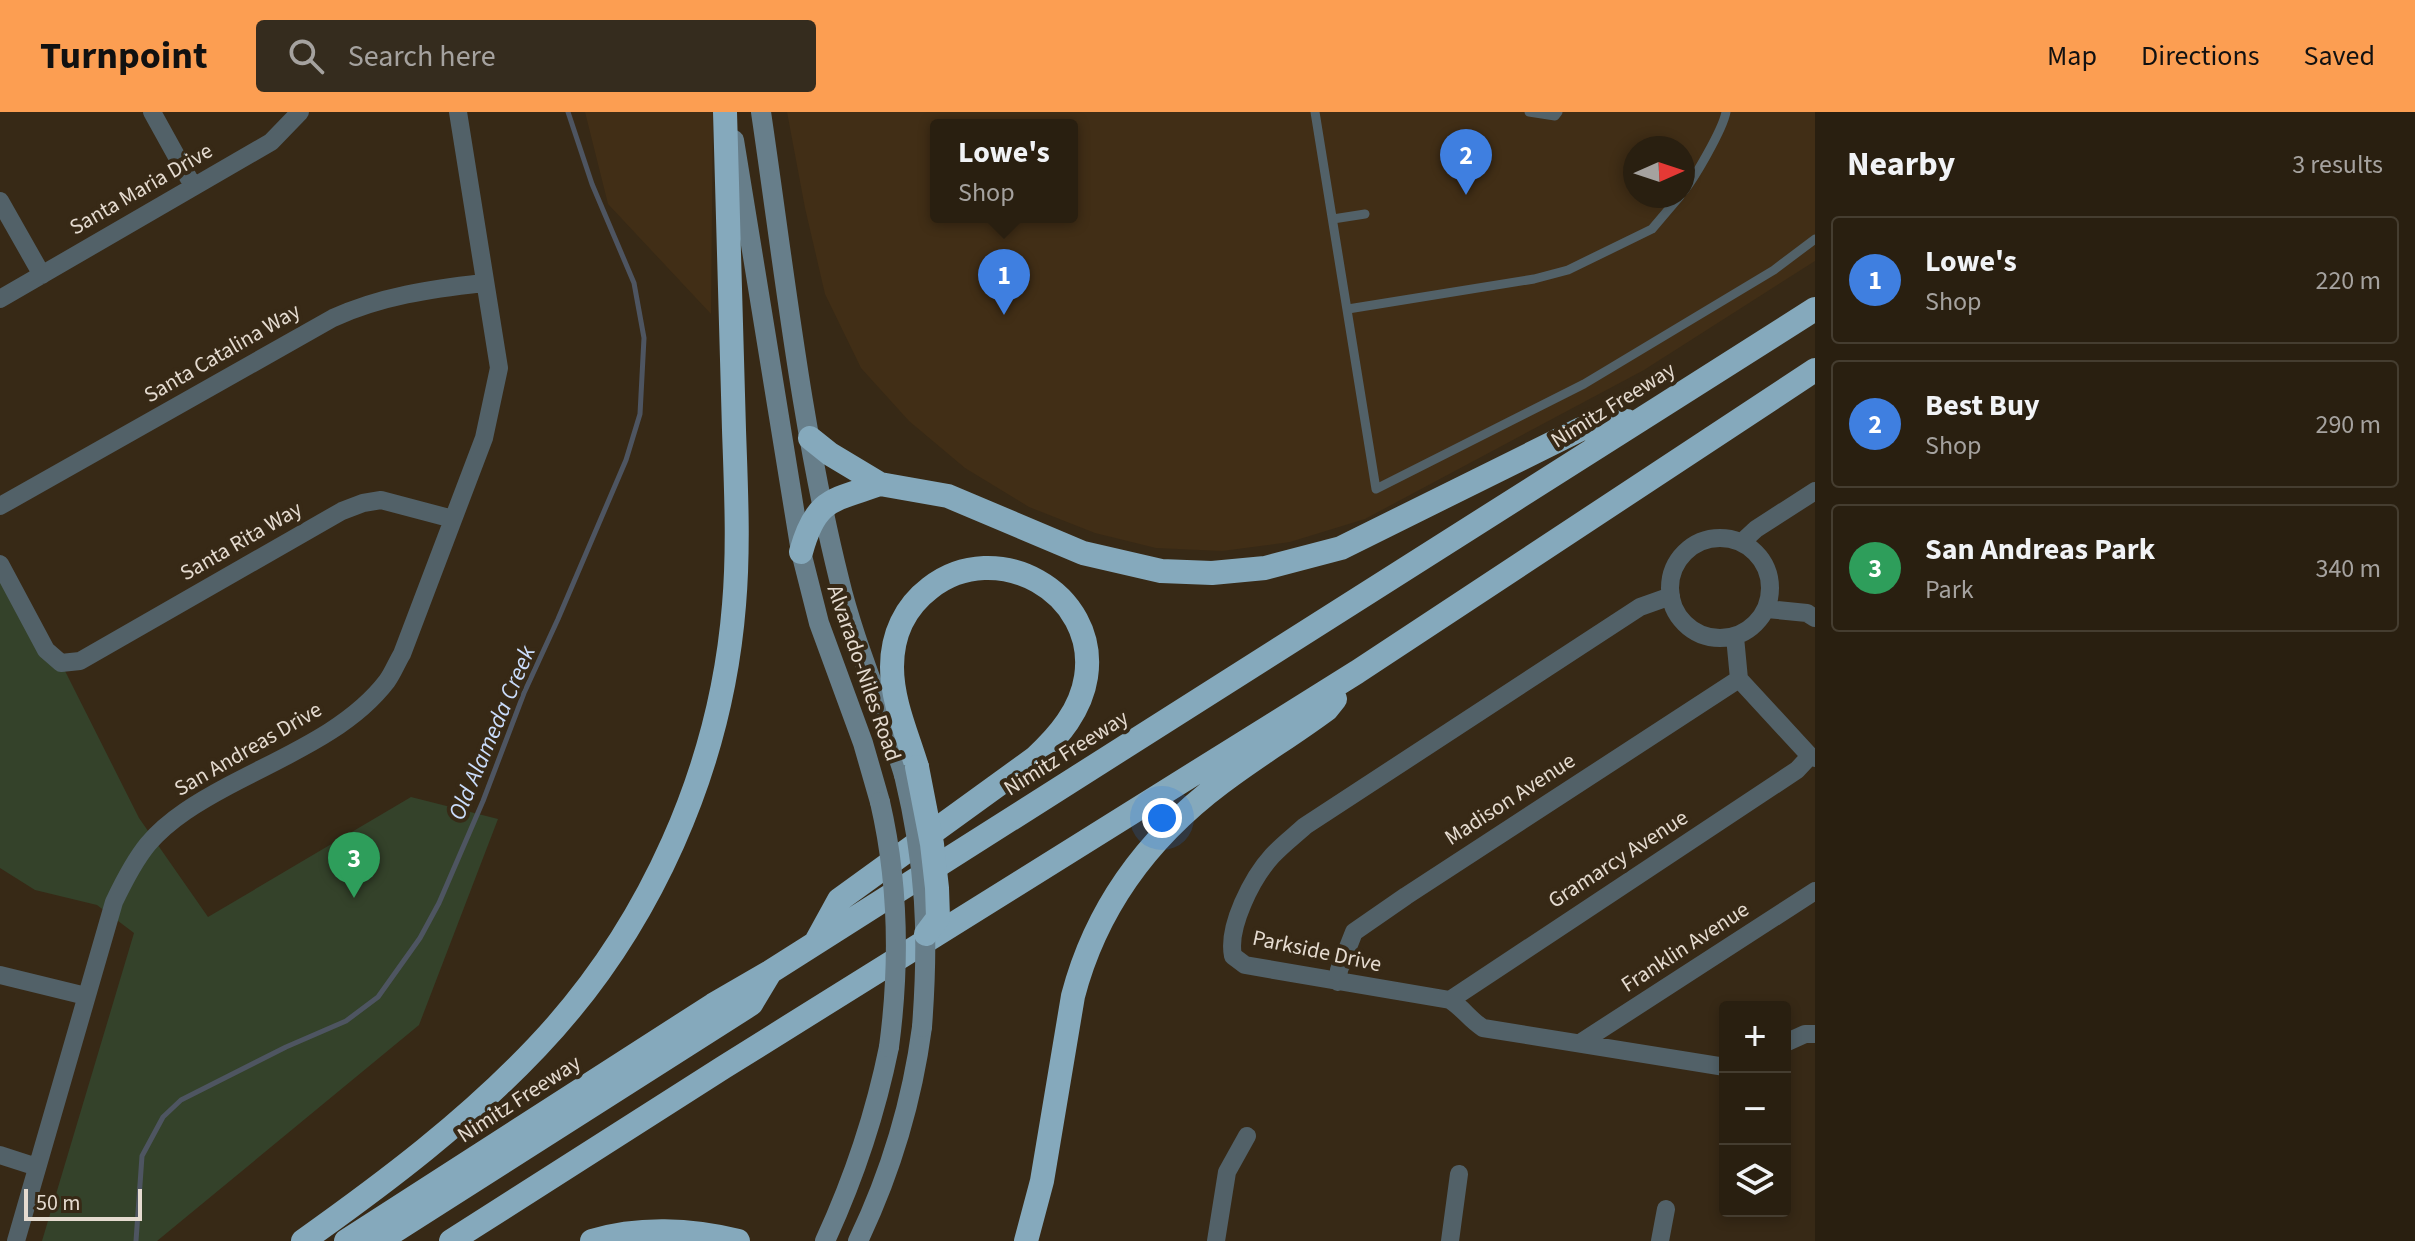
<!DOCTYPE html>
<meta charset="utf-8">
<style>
:root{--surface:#291f10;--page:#352c1e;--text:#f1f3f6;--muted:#a5a29f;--line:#453d30;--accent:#fc9e52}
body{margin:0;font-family:"Source Sans 3",sans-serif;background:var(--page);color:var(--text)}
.controls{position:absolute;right:24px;bottom:24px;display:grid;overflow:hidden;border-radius:8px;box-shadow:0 4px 12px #0003}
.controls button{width:72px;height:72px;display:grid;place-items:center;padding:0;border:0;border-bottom:2px solid var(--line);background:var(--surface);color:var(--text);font:40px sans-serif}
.compass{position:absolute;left:1623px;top:24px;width:72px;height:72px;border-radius:50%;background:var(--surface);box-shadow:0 4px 12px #0003;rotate:87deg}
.scale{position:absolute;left:24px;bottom:20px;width:118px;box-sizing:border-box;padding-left:8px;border:4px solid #e5dbd0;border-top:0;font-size:22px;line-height:28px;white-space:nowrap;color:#e5dbd0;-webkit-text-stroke:6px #372916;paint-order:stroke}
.you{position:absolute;left:1162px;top:706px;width:28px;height:28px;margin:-20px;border:6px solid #fff;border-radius:50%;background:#1a73e8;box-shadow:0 0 0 12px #1a73e833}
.badge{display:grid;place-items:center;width:52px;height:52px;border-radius:50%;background:var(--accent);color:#fff;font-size:26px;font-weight:700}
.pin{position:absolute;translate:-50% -66px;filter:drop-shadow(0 2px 4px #0008)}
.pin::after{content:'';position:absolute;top:42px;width:28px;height:24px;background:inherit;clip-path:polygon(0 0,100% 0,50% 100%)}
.popup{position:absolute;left:930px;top:7px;width:148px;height:104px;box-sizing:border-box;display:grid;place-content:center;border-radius:8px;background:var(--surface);filter:drop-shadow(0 2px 6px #0005);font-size:26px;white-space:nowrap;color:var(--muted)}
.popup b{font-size:30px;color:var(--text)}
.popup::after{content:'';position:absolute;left:50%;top:100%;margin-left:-16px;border:16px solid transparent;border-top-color:var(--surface)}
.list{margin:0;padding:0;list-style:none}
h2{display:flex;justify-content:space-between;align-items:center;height:104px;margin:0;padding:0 32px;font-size:34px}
h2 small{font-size:26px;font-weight:400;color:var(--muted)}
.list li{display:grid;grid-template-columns:52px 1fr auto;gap:24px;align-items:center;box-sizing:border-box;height:128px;margin:0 16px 16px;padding:0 16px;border:2px solid var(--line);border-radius:8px}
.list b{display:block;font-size:30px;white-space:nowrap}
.list p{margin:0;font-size:26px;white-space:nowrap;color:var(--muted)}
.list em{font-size:26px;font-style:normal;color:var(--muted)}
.icon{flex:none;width:44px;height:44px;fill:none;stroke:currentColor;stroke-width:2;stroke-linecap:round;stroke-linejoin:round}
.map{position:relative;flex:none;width:1815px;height:1129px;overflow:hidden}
header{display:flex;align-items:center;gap:48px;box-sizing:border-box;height:112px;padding:0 40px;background:var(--accent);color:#111}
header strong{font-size:38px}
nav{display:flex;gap:44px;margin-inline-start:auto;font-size:28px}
.search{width:560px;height:72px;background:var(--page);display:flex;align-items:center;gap:20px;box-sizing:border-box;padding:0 28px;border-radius:8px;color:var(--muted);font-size:30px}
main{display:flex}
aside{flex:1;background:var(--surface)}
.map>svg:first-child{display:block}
.built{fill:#412e16;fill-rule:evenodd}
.green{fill:#34422a}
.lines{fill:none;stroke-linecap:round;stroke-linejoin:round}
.stream{stroke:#4e5561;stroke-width:5}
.lane{stroke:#526168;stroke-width:9}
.street{stroke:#526168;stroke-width:18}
.secondary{stroke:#677e8a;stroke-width:20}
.highway{stroke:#85a9bc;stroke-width:24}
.secondary-bridge{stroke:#677e8a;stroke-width:20}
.highway-bridge{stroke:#85a9bc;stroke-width:24}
.labels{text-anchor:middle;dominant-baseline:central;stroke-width:8;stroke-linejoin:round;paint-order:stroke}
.street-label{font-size:22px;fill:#e5dbd0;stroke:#372916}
.water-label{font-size:24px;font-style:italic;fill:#cadcfb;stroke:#372916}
</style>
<header>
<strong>Turnpoint</strong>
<div class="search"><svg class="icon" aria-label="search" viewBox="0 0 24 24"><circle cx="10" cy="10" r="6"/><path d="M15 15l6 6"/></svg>Search here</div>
<nav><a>Map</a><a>Directions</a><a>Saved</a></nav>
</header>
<main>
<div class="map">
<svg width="1815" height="1129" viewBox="0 0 1815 1129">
<rect width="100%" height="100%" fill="#372916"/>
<path class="built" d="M 585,0 L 713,0 L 711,202 L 608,92 Z
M 787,0 L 1815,0 L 1815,149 L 1644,258 L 1365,407 L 1290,430 L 1222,439 L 1156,436 L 1095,421 L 1029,395 L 965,356 L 909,309 L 861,256 L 825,182 L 805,96 ZM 936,13 L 1072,13 L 1072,105 L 936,105 ZM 1635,36 L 1683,36 L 1683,84 L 1635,84 Z"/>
<path class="green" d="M 0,452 L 61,551 L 139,706 L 208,805 L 411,685 L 498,707 L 419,913 L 157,1129 L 42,1129 L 134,821 L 97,793 L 35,778 L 0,756 Z"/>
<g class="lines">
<path class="stream" d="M 136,1129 L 142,1044 L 163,1005 L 181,988 L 286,935 L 346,909 L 378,885 L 420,826 L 439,791 L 483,689 L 524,581 L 558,507 L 626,348 L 640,302 L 644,226 L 634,171 L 592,72 L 568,0"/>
<path class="lane" d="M 1315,0 L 1376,377 L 1584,272 L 1774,158 L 1815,127
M 1529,0 L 1555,4 L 1558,0
M 1683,80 C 1694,67 1723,17 1726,0
M 1333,107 L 1365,102
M 1348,197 L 1534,167 L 1568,158 L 1652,117 L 1680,84"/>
<path class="street" d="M 152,0 L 193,74
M 0,89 L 42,163
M 0,187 L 271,30 L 300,0
M 0,394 L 333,206 C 381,184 431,177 483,171
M1670 476a50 50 0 1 1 100 0a50 50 0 1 1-100 0Z
M 1742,430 L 1756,417 L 1815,379
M 0,452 L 46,538 L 61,551 L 80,549 L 342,399 L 363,391 L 381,388 L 453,407
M 1671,484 L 1640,495 L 1305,714 C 1294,724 1282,733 1272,744 C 1252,766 1227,815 1233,844 L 1245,853 L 1450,888 C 1463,896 1470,908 1483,916 L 1725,955
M 1767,497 L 1807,501 L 1815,506
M 1735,525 L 1739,567 L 1810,644 L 1815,646
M 0,863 L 86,884
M 1338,870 L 1339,858 L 1354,820 L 1406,784 L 1739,567
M 1450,888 L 1797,658 L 1810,644
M 1580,931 L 1815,779
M 1785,931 L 1805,922 L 1815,922
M 0,1043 L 37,1055
M 16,1129 L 114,790 C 124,769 134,749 148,732 C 169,707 200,689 228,674 C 282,645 349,619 387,569 C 393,561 397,550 402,542 L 484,326 L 499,256 L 458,0
M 1216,1129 L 1227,1060 L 1247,1024
M 1450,1129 L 1459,1062
M 1660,1129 L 1666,1097"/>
<path class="secondary" d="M 761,0 C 784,156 801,314 839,467 C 855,534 884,597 904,663
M 734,28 L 801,440 L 819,511 L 863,631 L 880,690
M 825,1129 C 854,1066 875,1004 889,935
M 858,1129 C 891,1060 912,990 922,915"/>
<path class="highway" d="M 810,326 L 830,342 L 880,372 L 948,384 L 1083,441 L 1161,459 L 1212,461 L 1265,456 L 1341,436 L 1581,317 L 1627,309
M 801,440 C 816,386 832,389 880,372
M 817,828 L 839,788 L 1035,646 C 1059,624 1081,598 1086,565 C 1099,480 996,424 930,476 C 905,495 892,523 892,555 C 892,589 907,622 917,655
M 303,1129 C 386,1070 467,1009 537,935 C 650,816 721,656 734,493 C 739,435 736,376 734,318 C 732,212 727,106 725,0
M 346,1129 L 713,893 L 770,860 L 1815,197
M 379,1129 L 751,892 L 769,862
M 451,1129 L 724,955 L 1357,560 L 1815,258
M 592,1129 C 638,1115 691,1117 738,1129
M 1026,1129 L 1042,1069 L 1073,884 C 1096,796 1149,725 1221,671 C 1255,645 1292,623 1327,597 L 1335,587"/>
<path class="secondary-bridge" d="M 904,663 C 926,754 929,822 922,915
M 880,690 C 899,772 900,852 889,935"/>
<path class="highway-bridge" d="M 917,655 L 932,732 L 937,776 L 938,806 L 926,822"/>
</g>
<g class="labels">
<g class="street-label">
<text transform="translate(141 77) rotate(-30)">Santa Maria Drive</text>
<text transform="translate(222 241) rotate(-30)">Santa Catalina Way</text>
<text transform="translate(1613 293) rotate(-32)">Nimitz Freeway</text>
<text transform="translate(241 429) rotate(-30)">Santa Rita Way</text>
<text transform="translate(864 561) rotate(71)">Alvarado-Niles Road</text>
<text transform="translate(248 637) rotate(-30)">San Andreas Drive</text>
<text transform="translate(1066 641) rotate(-32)">Nimitz Freeway</text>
<text transform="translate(1510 687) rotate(-33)">Madison Avenue</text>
<text transform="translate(1618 747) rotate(-33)">Gramarcy Avenue</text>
<text transform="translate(1685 835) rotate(-33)">Franklin Avenue</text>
<text transform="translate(1317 839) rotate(12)">Parkside Drive</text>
<text transform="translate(519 987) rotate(-33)">Nimitz Freeway</text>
</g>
<g class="water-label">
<text transform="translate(492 621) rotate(-67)">Old Alameda Creek</text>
</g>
</g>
</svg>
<div class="controls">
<button>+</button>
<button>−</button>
<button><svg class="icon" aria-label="layers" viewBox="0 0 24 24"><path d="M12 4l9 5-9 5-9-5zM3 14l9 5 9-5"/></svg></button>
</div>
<svg class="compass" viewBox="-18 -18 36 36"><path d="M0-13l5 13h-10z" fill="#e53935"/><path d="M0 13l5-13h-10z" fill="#a5a29f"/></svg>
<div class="scale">50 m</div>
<div class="you"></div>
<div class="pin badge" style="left:1004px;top:203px;background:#3f7fe0">1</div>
<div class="popup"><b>Lowe's</b>Shop</div>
<div class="pin badge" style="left:1466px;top:83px;background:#3f7fe0">2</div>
<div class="pin badge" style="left:354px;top:786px;background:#2e9e5b">3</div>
</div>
<aside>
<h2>Nearby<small>3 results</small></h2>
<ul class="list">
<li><span class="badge" style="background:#3f7fe0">1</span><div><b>Lowe's</b><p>Shop</p></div><em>220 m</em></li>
<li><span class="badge" style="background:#3f7fe0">2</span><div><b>Best Buy</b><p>Shop</p></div><em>290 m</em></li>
<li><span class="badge" style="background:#2e9e5b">3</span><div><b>San Andreas Park</b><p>Park</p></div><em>340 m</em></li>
</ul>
</aside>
</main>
